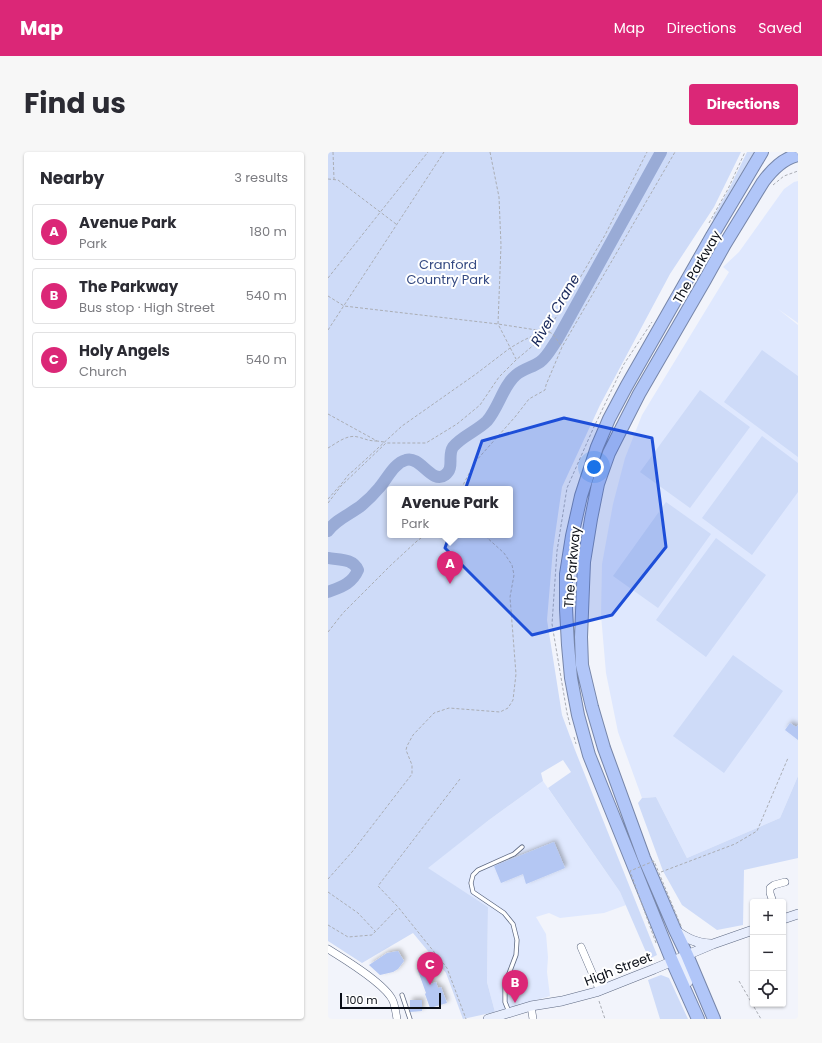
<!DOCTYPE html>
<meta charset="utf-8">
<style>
:root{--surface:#fff;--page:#f7f7f7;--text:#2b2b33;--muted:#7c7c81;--line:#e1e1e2;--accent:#db2777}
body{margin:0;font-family:Poppins,sans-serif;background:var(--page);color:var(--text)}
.controls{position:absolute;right:12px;bottom:12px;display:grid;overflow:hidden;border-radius:4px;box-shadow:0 1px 3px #0004}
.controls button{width:36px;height:36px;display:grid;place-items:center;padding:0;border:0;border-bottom:1px solid var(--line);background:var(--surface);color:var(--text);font:20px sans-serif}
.scale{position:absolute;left:12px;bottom:10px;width:101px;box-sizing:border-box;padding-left:4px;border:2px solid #0a0e17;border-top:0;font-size:11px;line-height:14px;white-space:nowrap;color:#0a0e17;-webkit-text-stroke:3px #fff;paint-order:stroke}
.you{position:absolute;left:266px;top:315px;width:14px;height:14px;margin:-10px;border:3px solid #fff;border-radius:50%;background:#1a73e8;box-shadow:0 0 0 6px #1a73e833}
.badge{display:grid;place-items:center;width:26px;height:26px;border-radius:50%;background:var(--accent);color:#fff;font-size:13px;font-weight:700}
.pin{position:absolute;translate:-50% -33px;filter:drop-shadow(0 1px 2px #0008)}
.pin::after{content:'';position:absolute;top:21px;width:14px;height:12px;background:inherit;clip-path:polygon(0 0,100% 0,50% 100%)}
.popup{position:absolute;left:59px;top:334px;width:126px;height:52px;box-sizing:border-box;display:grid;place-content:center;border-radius:4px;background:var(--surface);filter:drop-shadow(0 1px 3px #0005);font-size:13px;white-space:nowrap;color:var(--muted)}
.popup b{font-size:15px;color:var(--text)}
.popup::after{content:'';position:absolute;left:50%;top:100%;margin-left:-8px;border:8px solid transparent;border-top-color:var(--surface)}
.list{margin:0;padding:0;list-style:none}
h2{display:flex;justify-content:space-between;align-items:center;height:52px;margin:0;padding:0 16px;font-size:17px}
h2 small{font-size:13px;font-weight:400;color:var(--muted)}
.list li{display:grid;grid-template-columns:26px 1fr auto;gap:12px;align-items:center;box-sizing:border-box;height:56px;margin:0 8px 8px;padding:0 8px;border:1px solid var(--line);border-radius:4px}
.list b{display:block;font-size:15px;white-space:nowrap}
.list p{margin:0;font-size:13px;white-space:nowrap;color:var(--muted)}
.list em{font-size:13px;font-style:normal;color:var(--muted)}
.icon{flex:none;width:22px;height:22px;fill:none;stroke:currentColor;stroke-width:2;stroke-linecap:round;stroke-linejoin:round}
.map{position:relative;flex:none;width:470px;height:867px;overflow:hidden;border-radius:4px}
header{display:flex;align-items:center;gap:24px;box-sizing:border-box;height:56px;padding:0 20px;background:var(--accent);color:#fff}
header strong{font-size:19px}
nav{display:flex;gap:22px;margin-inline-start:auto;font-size:14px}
.intro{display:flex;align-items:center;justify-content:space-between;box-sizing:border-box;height:96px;padding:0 24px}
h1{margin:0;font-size:28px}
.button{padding:10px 18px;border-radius:4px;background:var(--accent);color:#fff;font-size:14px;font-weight:700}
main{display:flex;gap:24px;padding:0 24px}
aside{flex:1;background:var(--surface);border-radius:4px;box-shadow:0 1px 3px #0004}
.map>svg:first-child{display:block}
.built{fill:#dfe8fe}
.green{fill:#cedbf8;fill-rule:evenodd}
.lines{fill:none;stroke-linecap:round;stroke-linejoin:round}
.river{stroke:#99abd6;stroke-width:12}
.building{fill:#b4c7f3;filter:url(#shadow)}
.lane-casing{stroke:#5e6982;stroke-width:5}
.street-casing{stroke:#5e6982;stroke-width:8}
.secondary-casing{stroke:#5e6982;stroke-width:10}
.highway-casing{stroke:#7786a9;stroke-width:14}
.path{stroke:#aaadb4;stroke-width:1;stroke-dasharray:3 2;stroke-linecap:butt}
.lane{stroke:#fff;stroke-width:3.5}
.street{stroke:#fff;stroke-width:7}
.secondary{stroke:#e8eefd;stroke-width:9}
.highway{stroke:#b1c6f8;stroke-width:12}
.path-bridge{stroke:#aaadb4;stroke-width:1;stroke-dasharray:3 2;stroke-linecap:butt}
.marked{fill:#1d4ed8;fill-opacity:0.2;stroke:#1d4ed8;stroke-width:3;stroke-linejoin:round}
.labels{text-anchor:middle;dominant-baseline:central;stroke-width:4;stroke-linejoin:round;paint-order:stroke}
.park-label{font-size:13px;fill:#364b83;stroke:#fff}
.street-label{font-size:13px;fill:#0a0e17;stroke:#fff}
.water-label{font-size:14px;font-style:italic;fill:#142458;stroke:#fff}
</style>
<header>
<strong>Map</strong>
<nav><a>Map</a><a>Directions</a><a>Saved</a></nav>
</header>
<div class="intro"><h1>Find us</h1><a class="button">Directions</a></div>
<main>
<aside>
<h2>Nearby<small>3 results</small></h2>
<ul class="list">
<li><span class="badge">A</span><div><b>Avenue Park</b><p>Park</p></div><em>180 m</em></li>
<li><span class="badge">B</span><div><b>The Parkway</b><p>Bus stop · High Street</p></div><em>540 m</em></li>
<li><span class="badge">C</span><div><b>Holy Angels</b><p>Church</p></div><em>540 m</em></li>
</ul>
</aside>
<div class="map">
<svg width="470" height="867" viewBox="0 0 470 867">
<defs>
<filter id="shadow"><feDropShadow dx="2.5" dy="-2.5" stdDeviation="2" flood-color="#0004"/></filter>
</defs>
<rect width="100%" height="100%" fill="#f2f4fb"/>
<path class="built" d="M 470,29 L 470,171 L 450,157 L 470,173 L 470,624 L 452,666 L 359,706 L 328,645 L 314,646 L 290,580 L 278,521 L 273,463 L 274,412 L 285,352 L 297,306 L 314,263 L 401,120 L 395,115 L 411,100 L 456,37 L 466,30 Z
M 215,629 L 292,740 L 298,753 L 276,761 L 232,766 L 221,761 L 208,765 L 218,782 L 220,805 L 219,820 L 222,844 L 167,860 L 159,830 L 160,755 L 99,716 L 161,668 Z"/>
<path class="green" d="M 0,0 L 413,0 L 386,55 L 342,122 L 272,253 L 234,335 L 225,397 L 219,468 L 234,563 L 247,598 L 329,803 L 321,807 L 292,740 L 220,636 L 243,620 L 235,608 L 213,621 L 215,629 L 161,668 L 100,716 L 160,755 L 159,830 L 167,860 L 135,867 L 118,821 L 85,781 L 34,811 L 0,789 ZM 62,337 L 182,337 L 182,383 L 62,383 Z
M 419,0 L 426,0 L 386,68 L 384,67 L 401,37 Z
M 434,198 L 470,224 L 470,305 L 396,250 Z
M 372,238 L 422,275 L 362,356 L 312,320 Z
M 434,284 L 470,311 L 470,340 L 424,403 L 374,366 Z
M 338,350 L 383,382 L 330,456 L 285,424 Z
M 388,386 L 438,423 L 378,505 L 328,468 Z
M 405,503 L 455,539 L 396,621 L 345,584 Z
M 470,624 L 470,706 L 416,718 L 415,773 L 389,778 L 354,753 L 335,719 L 310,651 L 314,646 L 328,645 L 359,706 L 452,666 Z
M 333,823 L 341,826 L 360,867 L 332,867 L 320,828 Z"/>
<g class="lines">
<path class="river" d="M 0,379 C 8,367 23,362 34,353 C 40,348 46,342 51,336 C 59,327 66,311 78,308 C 92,303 104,333 117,323 C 127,316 119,304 125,295 C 134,284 149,279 159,269 C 171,255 175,234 188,223 C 195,217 205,215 212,210 C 219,205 224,195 229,188 L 333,0
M 0,406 C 11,408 25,406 30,418 C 24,432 13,435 0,440"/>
</g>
<path class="building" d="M 462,571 L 468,575 L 470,573 L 470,588 L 457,578 Z
M 226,690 L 237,716 L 198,732 L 195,722 L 173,731 L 166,714 Z
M 70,799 L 76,809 L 70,817 L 65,820 L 52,823 L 41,813 L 59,801 Z
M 100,812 L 103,820 L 99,822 L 103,832 L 108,830 L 110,836 L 113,835 L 119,851 L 102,856 L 97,842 L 98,841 L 89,816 Z
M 82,848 L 94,848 L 94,859 L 82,860 Z"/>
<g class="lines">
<defs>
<path id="lane" d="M 74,843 L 82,867
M 181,860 L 177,850 L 177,832 L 188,803 L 189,788 L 185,772 L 176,761 L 145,740 L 143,731 L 145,723 L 150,718 L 186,702 L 194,695"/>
<path id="street" d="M 445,750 L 442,741 L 442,736 L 446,733 L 457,730
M 253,795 L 272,839
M 0,797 C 16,807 58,832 65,849 C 67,854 68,861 69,867
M 203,854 L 205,867"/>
<path id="secondary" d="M 455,767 L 470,762
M 347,778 C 360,787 367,791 383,792
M 350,807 L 360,830
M 160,867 L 203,854 L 234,849 L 268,840 L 326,817 L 385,792 L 425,778"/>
<path id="highway" d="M 370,867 L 344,809 L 281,653 L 261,603 L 250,563 L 243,526 L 240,493 L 238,457 L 238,422 L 244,384 L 253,344 L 269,295 L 281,267 L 298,235 L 384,84 L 434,0
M 386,867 L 359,803 L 347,778 L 316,706 L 276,596 L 264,555 L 254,513 L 253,485 L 256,410 L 263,367 L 270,332 L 281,301 L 311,242 L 377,128 L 397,92 L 435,30 C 443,19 456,6 470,3"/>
</defs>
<use href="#lane" class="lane-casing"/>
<use href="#street" class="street-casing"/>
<use href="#secondary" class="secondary-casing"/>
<use href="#highway" class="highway-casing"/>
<path class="path" d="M 5,0 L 6,27
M 162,0 L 171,45 L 173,93 L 170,172 L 188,207
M 0,27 L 10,28 L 68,72
M 445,33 L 456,24 L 470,19
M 381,71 L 400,37 L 417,0
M 0,126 L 100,0
M 0,144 L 16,154 L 170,172 L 215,179 L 218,180
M 0,178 L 116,0
M 221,180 L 225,182 L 234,195
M 0,262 L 49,289 L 56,290
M 0,296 C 9,291 19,282 30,285 C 38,287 40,289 49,289
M 133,337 L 147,310 L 187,265 L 201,247 L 217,238 L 218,233 L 234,195 L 347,0
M 0,347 L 15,330 L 21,322 L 25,319 L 74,274 L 148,222 L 182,196 L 194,189 L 215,179
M 0,351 L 13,334 L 58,291 L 98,291 L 129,272 L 152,253 L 171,225 L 188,208 L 221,180 L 222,174 L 235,155 L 277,83 L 319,0
M 0,480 L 15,461 L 63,413 L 89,389 L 97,383
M 242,573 L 239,561 L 224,472 L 229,399 L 239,336 L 265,277 L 296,212 L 324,170
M 246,585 L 248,592
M 132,627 L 50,734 L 70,755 L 119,816 L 138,867
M 333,720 L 407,692 L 429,679 L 460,606
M 0,727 L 24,700 L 84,622 L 84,613 L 78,598 L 79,594 L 85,583 L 106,561 L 121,556 L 172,560 L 180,556 L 185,548 L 188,522 L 182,445 L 186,423 L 184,413 L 176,401 L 156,383
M 0,740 L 30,761 L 47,779
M 0,773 L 20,785 L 44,783 L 70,756
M 411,829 L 433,867
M 271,849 L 277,867"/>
<use href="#lane" class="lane"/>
<use href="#street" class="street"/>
<use href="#secondary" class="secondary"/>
<use href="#highway" class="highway"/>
<path class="path-bridge" d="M 328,791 L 302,719 L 326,709 L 353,774"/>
</g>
<path class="marked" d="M 236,266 L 324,286 L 338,395 L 284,463 L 204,483 L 117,396 L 154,289 Z"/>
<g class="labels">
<g class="park-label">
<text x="120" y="112">Cranford<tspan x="120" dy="15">Country Park</tspan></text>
</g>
<g class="street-label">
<text transform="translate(369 115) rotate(-60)">The Parkway</text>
<text transform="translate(244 415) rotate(-85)">The Parkway</text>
<text transform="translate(290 817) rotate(-21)">High Street</text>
</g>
<g class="water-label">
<text transform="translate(227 158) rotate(-59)">River Crane</text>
</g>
</g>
</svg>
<div class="controls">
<button>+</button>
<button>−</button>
<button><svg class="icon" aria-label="locate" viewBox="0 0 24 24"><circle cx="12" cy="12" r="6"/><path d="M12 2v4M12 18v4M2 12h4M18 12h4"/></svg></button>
</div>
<div class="scale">100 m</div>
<div class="you"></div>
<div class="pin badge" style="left:122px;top:432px">A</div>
<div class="popup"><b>Avenue Park</b>Park</div>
<div class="pin badge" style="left:187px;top:851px">B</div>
<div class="pin badge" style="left:102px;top:833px">C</div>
</div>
</main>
